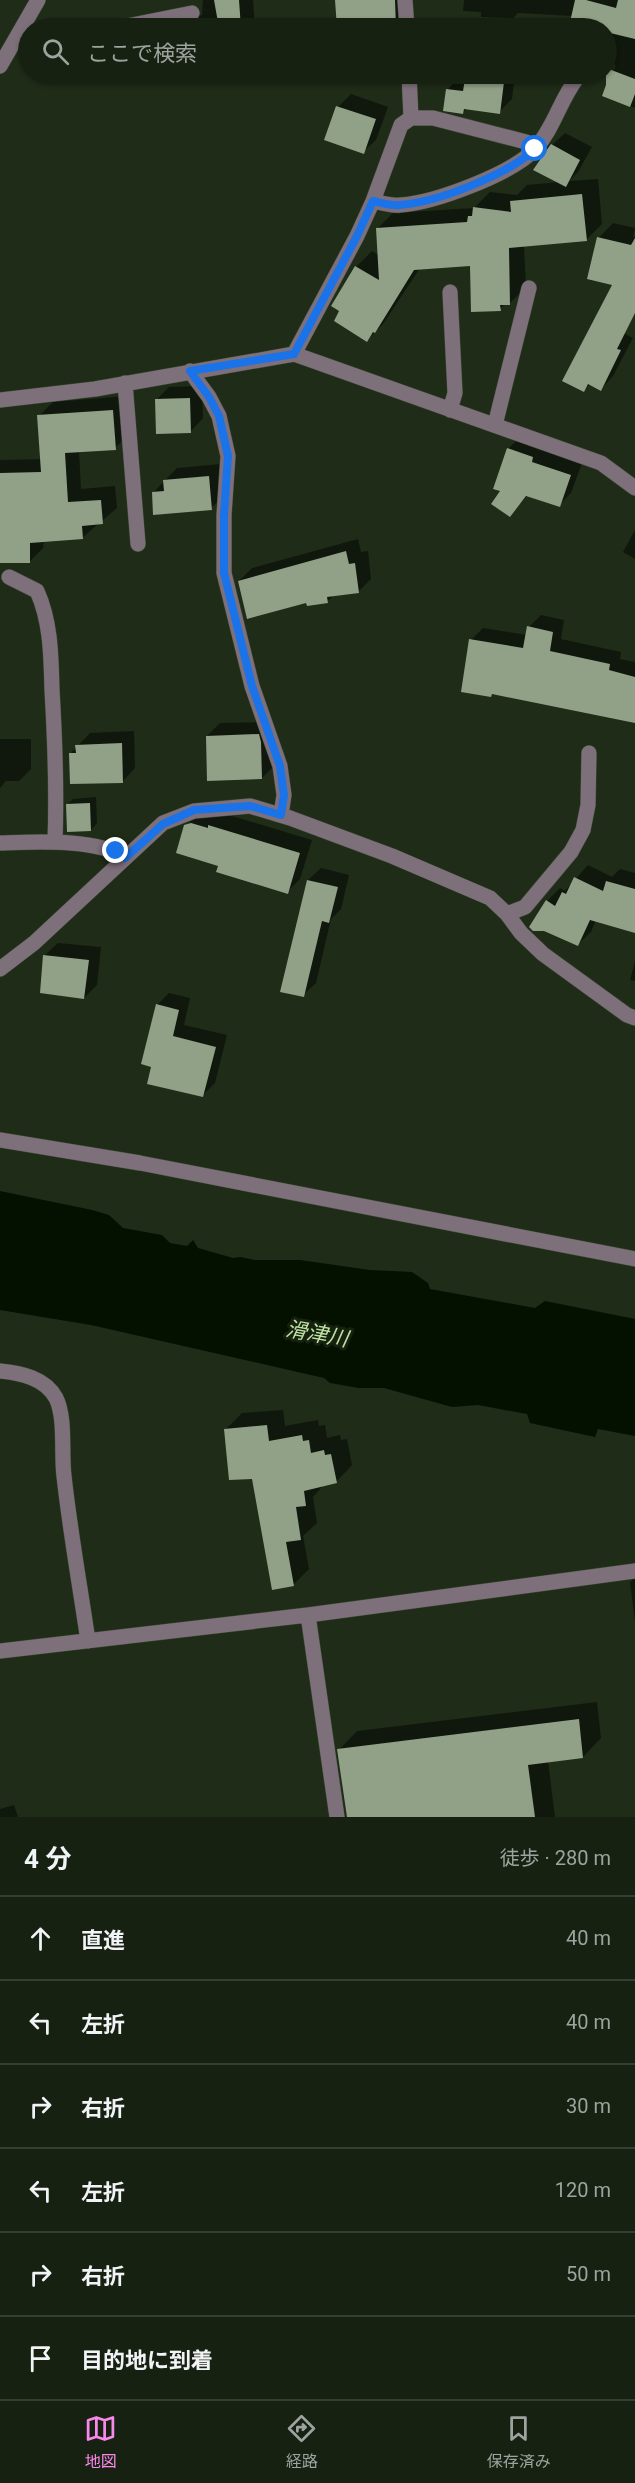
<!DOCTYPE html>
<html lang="ja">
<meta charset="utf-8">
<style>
:root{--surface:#172111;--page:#20291a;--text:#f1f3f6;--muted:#9ea39f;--line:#363e31;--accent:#f888ea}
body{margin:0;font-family:Roboto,"Noto Sans JP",sans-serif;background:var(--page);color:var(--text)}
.stop{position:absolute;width:18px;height:18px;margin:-14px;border:4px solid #1a73e8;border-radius:50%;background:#fff}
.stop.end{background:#1a73e8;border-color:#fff;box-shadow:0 2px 6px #0008}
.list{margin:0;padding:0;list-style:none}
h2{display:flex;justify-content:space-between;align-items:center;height:78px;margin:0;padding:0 24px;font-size:26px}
h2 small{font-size:20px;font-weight:400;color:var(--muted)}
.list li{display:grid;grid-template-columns:39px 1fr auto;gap:18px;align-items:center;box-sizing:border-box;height:84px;padding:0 24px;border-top:2px solid var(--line)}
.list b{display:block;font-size:22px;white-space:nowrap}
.list em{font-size:20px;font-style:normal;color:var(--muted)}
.icon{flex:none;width:33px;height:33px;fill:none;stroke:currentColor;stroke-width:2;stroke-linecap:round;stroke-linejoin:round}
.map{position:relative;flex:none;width:635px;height:1817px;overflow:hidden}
.search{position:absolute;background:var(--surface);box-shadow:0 2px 4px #0004;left:18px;right:18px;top:18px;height:66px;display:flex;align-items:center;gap:15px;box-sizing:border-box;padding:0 21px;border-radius:33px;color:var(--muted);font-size:22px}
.sheet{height:582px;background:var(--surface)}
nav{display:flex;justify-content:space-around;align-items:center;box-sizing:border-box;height:84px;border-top:2px solid var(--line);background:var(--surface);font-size:16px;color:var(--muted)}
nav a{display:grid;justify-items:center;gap:3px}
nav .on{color:var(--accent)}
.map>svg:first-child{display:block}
.water{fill:#041100}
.shadow{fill:#0007}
.building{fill:#91a187}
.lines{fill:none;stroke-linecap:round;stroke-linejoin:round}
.minor-casing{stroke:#3c4834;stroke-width:16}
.minor{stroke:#7e707b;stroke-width:15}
.route{stroke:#1a73e8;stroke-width:8}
.labels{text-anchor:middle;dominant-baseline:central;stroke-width:6;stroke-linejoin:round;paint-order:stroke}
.water-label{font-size:21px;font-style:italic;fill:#bfe2a9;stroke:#16220d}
</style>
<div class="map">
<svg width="635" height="1817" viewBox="0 0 635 1817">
<rect width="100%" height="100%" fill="#1f2c17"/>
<path class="water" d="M 0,1191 L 92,1210 L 109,1215 L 123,1228 L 162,1235 L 170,1243 L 187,1246 L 193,1240 L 198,1248 L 233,1258 L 240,1257 L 255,1260 L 300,1260 L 370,1270 L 412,1272 L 428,1283 L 430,1289 L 535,1308 L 545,1301 L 635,1319 L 635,1436 L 598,1429 L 595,1437 L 530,1423 L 527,1414 L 478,1405 L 452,1407 L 384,1388 L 359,1388 L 330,1383 L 324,1378 L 91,1325 L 0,1310 Z"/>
<path class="shadow" d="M 203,0 L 253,0 L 255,28 L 169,28 L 202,15 Z
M 367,0 L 408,0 L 405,28 L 364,28 L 363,4 Z
M 464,0 L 635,0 L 635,108 L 604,95 L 616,65 L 606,62 L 606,28 L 570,28 L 573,16 L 518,13 L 513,18 L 481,17 L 481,12 L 463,11 Z
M 470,74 L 515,74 L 512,99 L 499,112 L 467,108 L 463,112 L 448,89 L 460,76 L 468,78 Z
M 351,94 L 388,107 L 376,140 L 363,152 L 338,107 Z
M 565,133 L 592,147 L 578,172 L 569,181 L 598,179 L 602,224 L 586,240 L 524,245 L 526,287 L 510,303 L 506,303 L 500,309 L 471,265 L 420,268 L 383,324 L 367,340 L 341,311 L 333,306 L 356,267 L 372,251 L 379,255 L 377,229 L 393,213 L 474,208 L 490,192 L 517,195 L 527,185 L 560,182 L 552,145 Z
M 613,223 L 635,228 L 633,237 L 635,237 L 635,314 L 603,305 L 614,284 L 599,238 Z
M 600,321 L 633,338 L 613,376 L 601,389 L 590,384 L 584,390 Z
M 202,386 L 203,418 L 191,431 L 156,400 L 169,387 Z
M 127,396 L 129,434 L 115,448 L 79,451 L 81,489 L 115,486 L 117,508 L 83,537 L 44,540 L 43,548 L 29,562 L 0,561 L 0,460 L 42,459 L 39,416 L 53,402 Z
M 520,437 L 582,463 L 571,493 L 559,505 L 528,495 L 510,515 L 503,490 L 508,449 Z
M 221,464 L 224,496 L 211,508 L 153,493 L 177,468 Z
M 635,530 L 635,559 L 623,552 Z
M 358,539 L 361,552 L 368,551 L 371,579 L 359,591 L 334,595 L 327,602 L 308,601 L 239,581 L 252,568 Z
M 541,615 L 564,620 L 561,639 L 621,652 L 620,659 L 635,662 L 635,719 L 493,693 L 491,696 L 471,640 L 483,628 L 527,635 L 529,627 Z
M 271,722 L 275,765 L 262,778 L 207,736 L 220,723 Z
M 134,731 L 135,768 L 123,781 L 70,754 L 90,733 Z
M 0,739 L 31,739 L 31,769 L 19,781 L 6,781 L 0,788 Z
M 96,797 L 97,823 L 91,830 L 67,805 L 73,799 Z
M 199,813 L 222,813 L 312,840 L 300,879 L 287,892 L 186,826 Z
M 588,865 L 612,877 L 620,869 L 635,873 L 635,932 L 596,920 L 591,932 L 578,944 L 547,901 L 560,888 L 565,891 Z
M 321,868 L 349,875 L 341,909 L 331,919 L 316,983 L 303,995 L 308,880 Z
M 58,943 L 101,947 L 97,985 L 84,998 L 45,955 Z
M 635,961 L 635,981 L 630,980 Z
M 169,993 L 190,998 L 184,1025 L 227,1035 L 215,1083 L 203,1095 L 153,1065 L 157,1005 Z
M 283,1410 L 285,1426 L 318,1420 L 319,1426 L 325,1425 L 327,1438 L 340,1435 L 341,1440 L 347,1439 L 352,1465 L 336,1482 L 321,1485 L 321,1488 L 313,1497 L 317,1523 L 303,1536 L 309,1569 L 293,1585 L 253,1477 L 226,1429 L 242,1413 Z
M 635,1577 L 635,1622 L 630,1582 Z
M 597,1702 L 601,1738 L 583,1757 L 548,1761 L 555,1817 L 348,1817 L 339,1750 L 357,1731 Z
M 14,1805 L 18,1817 L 0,1817 L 0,1809 Z"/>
<path class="building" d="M 214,0 L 239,0 L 241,28 L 219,28 Z
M 335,0 L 395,0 L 396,28 L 337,28 Z
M 575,0 L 586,0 L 616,8 L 618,0 L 635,0 L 635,39 L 606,32 L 606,28 L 594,28 L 570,22 Z
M 606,68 L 635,79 L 635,94 L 630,107 L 602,96 L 606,85 Z
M 468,74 L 505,74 L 500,114 L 464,109 L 463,114 L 443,111 L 446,89 L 463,91 L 465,79 L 468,79 Z
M 336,106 L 376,119 L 364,154 L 324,140 Z
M 551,144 L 580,160 L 566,187 L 533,170 Z
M 582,194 L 587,241 L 509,248 L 510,305 L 500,305 L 501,311 L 471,312 L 470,266 L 414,270 L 375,333 L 373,332 L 367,342 L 334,321 L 339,311 L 331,306 L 355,266 L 379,280 L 376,228 L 467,222 L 468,216 L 472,216 L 473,207 L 511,212 L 510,201 Z
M 597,237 L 631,245 L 635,238 L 635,313 L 617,349 L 621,350 L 601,391 L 588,384 L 584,392 L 562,381 L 612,285 L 587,279 Z
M 190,398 L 191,433 L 156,434 L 155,399 Z
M 113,410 L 116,450 L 65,453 L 68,502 L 101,500 L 103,524 L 82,526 L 83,539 L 30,543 L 30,563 L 0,563 L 0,473 L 41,472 L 37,415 Z
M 507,448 L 533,457 L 532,462 L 571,475 L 560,507 L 526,496 L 510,517 L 491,504 L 500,491 L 493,489 Z
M 209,476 L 212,510 L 153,515 L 152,492 L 164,491 L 163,480 Z
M 346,551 L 349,564 L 355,563 L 359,593 L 327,597 L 328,603 L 307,606 L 306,603 L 247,619 L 238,581 Z
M 527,626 L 553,632 L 550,651 L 610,664 L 609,670 L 635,677 L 635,723 L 492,694 L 491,697 L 461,692 L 469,639 L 523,648 Z
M 259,734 L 261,742 L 262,779 L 207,781 L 206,736 Z
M 122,743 L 123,783 L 70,784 L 69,753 L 76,753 L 75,745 Z
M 90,803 L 91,831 L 67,832 L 66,804 Z
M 191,823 L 208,828 L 208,825 L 300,853 L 288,894 L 216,872 L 218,866 L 176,853 L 184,825 Z
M 574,877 L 603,891 L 606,881 L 635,889 L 635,933 L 590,920 L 578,946 L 544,931 L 533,931 L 529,927 L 546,900 L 555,906 L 562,892 L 566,894 Z
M 307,880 L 338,887 L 329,923 L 322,921 L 304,997 L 280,992 Z
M 43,955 L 89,960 L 84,999 L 40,993 Z
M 156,1004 L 179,1010 L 173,1036 L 216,1047 L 203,1097 L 147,1084 L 151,1067 L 141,1064 Z
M 267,1425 L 269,1441 L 302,1435 L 303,1441 L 309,1440 L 311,1453 L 324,1450 L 325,1455 L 331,1454 L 337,1483 L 304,1491 L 306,1506 L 296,1507 L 301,1540 L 286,1542 L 294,1586 L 272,1590 L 252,1479 L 229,1480 L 224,1429 Z
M 579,1719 L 583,1758 L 528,1765 L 535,1817 L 347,1817 L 337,1749 Z"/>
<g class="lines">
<defs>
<path id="minor" d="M 405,0 L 407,28
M 117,28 L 192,13
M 0,66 L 38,0
M 409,74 L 411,118
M 373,201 C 382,203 391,206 400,205 C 434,203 512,174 535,149 C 554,128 560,100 577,78
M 450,292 L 455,393 L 450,410
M 294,354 L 357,236 L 373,201 L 401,125 L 411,118 L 433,118 L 526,142 L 535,149
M 190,371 L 209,397 L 219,416 L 228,456 L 224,515 L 224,573 L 252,686 L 280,766 L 284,795 L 281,815
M 125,383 L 138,544
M 0,400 L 95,389 L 294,354 L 601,463 L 635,488
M 495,425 L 529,288
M 9,577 L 37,591 C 51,622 51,656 52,690 C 55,741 57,790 55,841
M 0,843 C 33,842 99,838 125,858
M 507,914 L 525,907 L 571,852 L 583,830 L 588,805 L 589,753
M 0,969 L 34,943 L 163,823 L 194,811 L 250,806 L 290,818 L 392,856 L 490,898 L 507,914 L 521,933 L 543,954 L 627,1015 L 635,1018
M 0,1140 L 140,1163 L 635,1259
M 0,1371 C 21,1373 45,1378 56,1398 C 66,1418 61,1454 64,1476 C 70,1531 80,1586 88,1641
M 308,1615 L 337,1817
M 0,1651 L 308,1615 L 635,1571"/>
</defs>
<use href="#minor" class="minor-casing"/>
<use href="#minor" class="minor"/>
</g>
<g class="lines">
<path class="route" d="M 116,851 L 125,858 L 163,824 L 194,810 L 250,806 L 281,815 L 284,795 L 280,766 L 252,686 L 224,573 L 224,515 L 228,456 L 219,416 L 209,397 L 190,371 L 294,354 L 357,236 L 373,201 C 382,203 391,206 400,205 C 438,202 507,175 535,149"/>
</g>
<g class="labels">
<g class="water-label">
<text transform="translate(317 1334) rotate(10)">滑津川</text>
</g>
</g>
</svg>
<div class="stop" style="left:535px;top:149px"></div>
<div class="stop end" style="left:116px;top:851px"></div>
<div class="search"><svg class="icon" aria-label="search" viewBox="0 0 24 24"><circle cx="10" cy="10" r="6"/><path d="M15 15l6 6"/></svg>ここで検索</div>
</div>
<section class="sheet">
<h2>4 分<small>徒歩 · 280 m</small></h2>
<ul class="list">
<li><svg class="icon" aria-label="ahead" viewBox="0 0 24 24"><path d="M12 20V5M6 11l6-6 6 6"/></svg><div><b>直進</b></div><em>40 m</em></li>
<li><svg class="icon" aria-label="left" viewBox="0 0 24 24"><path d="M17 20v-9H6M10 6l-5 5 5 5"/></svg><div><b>左折</b></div><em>40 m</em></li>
<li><svg class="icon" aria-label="right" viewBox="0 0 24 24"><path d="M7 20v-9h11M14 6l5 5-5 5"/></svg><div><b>右折</b></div><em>30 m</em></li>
<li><svg class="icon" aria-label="left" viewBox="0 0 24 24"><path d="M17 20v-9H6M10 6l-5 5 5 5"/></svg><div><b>左折</b></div><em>120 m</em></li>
<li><svg class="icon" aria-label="right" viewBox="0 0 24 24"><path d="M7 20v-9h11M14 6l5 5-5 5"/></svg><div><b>右折</b></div><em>50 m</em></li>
<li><svg class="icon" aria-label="arrive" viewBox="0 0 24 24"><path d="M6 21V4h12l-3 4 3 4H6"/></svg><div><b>目的地に到着</b></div></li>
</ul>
</section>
<nav>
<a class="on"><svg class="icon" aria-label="map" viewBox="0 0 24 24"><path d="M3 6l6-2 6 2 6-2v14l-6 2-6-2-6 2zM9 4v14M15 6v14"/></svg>地図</a>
<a><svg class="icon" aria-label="directions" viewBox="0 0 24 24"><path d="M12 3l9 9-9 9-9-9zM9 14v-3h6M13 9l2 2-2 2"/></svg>経路</a>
<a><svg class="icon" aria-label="saved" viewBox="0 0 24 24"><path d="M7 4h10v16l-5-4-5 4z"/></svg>保存済み</a>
</nav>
